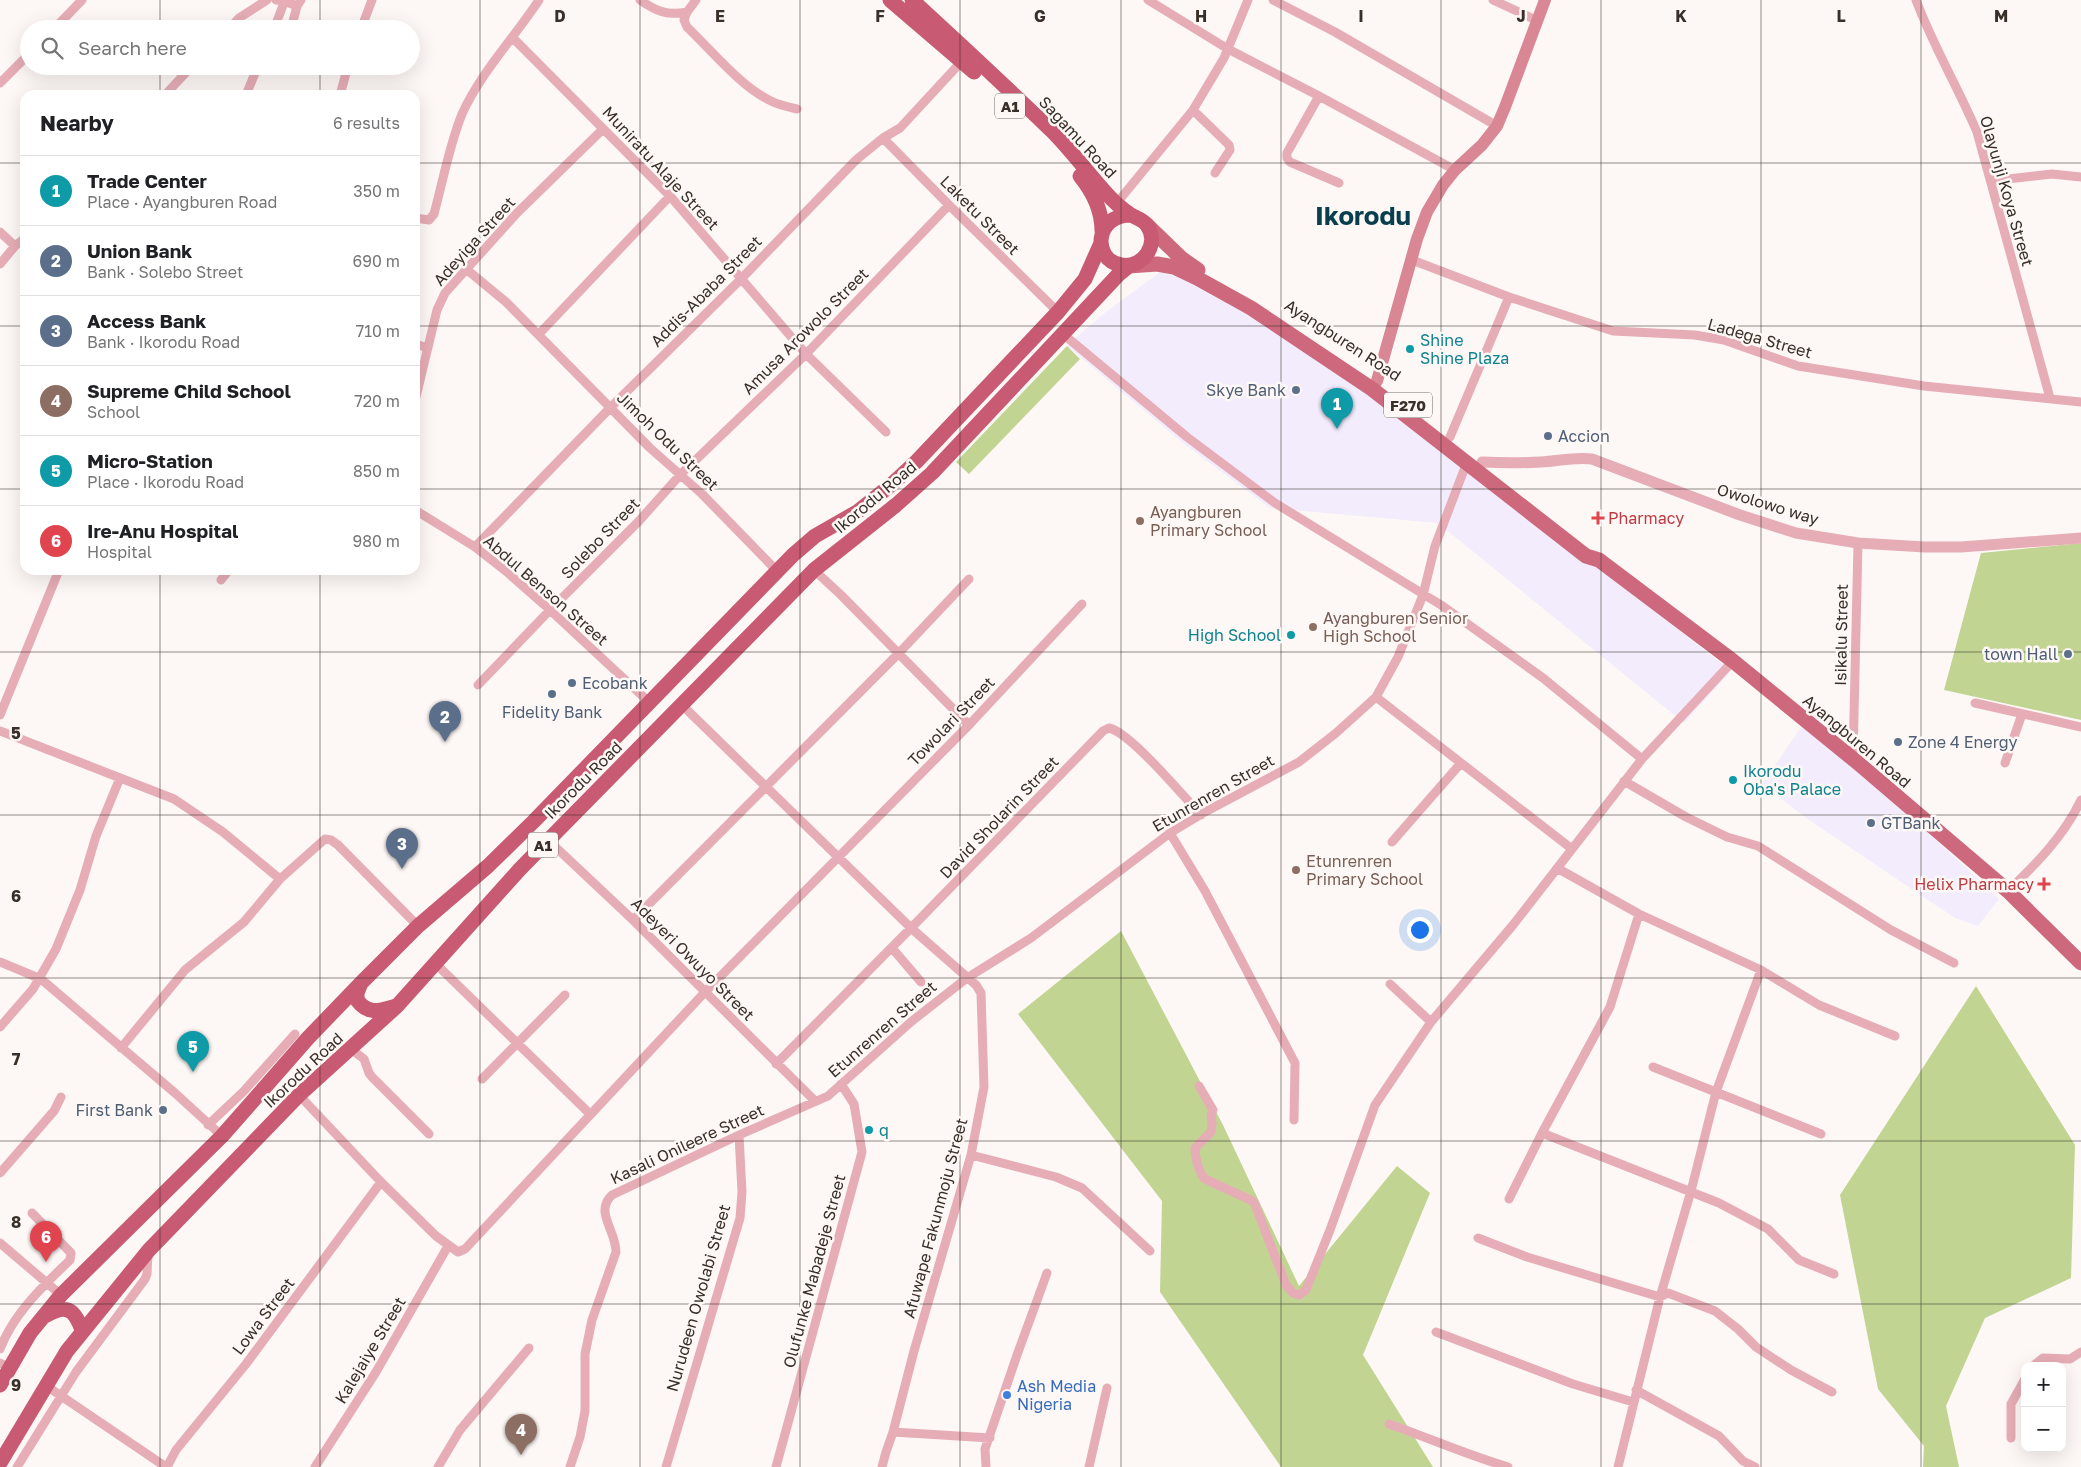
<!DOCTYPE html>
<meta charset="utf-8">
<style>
:root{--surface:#fff;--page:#f6f6f6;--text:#202124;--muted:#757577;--line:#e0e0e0;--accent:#2563eb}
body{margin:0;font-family:"Golos Text",sans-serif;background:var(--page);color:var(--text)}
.controls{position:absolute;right:15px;bottom:15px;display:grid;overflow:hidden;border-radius:10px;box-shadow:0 5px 20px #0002}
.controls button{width:45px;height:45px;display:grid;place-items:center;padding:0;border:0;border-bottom:1px solid var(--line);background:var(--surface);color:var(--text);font:25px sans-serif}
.you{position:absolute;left:1419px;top:929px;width:18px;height:18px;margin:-12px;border:4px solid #fff;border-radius:50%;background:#1a73e8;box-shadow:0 0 0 8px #1a73e833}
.badge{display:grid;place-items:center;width:32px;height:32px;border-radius:50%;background:var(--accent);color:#fff;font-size:16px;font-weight:700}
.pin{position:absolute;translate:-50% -41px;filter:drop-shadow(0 1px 2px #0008)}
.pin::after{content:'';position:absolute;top:26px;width:18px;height:15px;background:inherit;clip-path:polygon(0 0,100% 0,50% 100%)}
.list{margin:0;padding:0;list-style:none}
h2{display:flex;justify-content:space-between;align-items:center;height:65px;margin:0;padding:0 20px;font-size:21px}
h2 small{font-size:16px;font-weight:400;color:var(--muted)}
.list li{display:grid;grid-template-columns:32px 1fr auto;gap:15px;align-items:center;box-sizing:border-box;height:70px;padding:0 20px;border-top:1px solid var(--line)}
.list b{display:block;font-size:19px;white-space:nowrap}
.list p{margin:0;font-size:16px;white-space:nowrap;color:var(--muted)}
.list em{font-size:16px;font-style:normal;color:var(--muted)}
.icon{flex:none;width:28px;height:28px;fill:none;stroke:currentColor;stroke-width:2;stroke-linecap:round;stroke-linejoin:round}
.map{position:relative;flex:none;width:2081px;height:1467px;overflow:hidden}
.search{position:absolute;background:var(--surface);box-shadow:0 5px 20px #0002;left:20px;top:20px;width:400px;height:55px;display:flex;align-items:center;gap:12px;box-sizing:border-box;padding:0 18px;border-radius:28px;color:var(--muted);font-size:19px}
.panel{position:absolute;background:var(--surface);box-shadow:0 5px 20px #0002;left:20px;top:90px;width:400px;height:485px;border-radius:15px}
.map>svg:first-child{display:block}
.commercial{fill:#f2ecfd}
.green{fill:#c1d492}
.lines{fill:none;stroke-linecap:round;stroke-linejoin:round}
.minor{stroke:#e6adb6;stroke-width:9}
.tertiary{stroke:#e6adb6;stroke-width:11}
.secondary{stroke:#d98695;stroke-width:12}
.primary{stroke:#cd687d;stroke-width:15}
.trunk{stroke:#c85a73;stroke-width:15}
.grid{fill:none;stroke:#382f28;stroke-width:1;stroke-opacity:0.55}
.culture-dot{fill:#0f9aa8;stroke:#fdf8f5;stroke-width:2}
.service-dot{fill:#5c6f8a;stroke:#fdf8f5;stroke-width:2}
.health-dot{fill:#e0444e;stroke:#fdf8f5;stroke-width:2}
.education-dot{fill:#8d6e63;stroke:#fdf8f5;stroke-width:2}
.shop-dot{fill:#3f7fe0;stroke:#fdf8f5;stroke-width:2}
.labels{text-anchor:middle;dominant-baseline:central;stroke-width:5;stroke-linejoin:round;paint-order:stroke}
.shield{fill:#fdf8f5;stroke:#736b66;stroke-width:1}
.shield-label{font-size:15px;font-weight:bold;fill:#382f28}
.street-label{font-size:16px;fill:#382f28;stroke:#fdf8f5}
.culture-label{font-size:16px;fill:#0d838f;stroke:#fdf8f5;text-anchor:start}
.service-label{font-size:16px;fill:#4e5e75;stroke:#fdf8f5;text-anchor:start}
.education-label{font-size:16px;fill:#785e54;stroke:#fdf8f5;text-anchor:start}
.health-label{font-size:16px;fill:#be3a42;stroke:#fdf8f5;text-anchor:start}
.shop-label{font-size:16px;fill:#366cbe;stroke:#fdf8f5;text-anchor:start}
.town-label{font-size:26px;font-weight:bold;fill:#083f4f;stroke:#fdf8f5}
.grid-label{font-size:16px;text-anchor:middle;font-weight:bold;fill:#382f28;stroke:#fdf8f5;stroke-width:5;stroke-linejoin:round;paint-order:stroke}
</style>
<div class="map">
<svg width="2081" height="1467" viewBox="0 0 2081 1467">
<rect width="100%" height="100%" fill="#fdf8f5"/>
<path class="commercial" d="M 1160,272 L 1193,280 L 1236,304 L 1421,427 L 1731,671 L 1684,723 L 1438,523 L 1270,508 L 1183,443 L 1067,346 L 1102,315 Z
M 1802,726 L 1875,783 L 1999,899 L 1978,926 L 1955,918 L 1809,820 L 1762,784 Z"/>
<path class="green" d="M 1067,346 L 1080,359 L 969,474 L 956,462 Z
M 2081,543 L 2081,720 L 1944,690 L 1981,553 Z
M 1121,931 L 1223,1125 L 1299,1286 L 1397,1166 L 1430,1193 L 1363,1355 L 1433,1467 L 1281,1467 L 1160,1292 L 1162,1201 L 1018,1014 Z
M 1976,986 L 2075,1145 L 2071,1278 L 1985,1318 L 1946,1406 L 1959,1467 L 1923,1467 L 1924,1446 L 1878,1389 L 1840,1195 Z"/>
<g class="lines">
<path class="minor" d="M 276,0 L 284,1 L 297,6 L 301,0
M 640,0 C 656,11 667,16 687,12
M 696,0 L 687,12 L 684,20 L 687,27 C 711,50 741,87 771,101 C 779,105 788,107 797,109
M 1148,0 L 1228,49 L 1319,96 L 1455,170
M 1273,0 L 1335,32 L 1497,126
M 1493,0 L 1538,21
M 1916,0 C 1933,46 1958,87 1977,132 L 2050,398
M 54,29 L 82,0
M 229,29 L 239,18 L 267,0
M 274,29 L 285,0
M 291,29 L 297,6
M 361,29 L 372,0
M 513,38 L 670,196 L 806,354 L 886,432
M 0,83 L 29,54
M 165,95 L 192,66
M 246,95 L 258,66
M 340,95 L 348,66
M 1319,96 L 1287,153 L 1287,158 L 1290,162 L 1339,183
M 1193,110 L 1229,145 L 1230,150 L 1215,173
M 883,138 L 949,205 L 1058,312
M 1991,181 L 2052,174 L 2081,177
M 1116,204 L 1193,110 L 1224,58 L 1248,0
M 415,218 L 429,220 L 434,214 C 443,181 449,146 462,114 C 481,72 514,38 539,0
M 0,232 L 15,246
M 1412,260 L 1509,297 L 1613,331 L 1695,335 L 1724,340 L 1798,366 L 1924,386 L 2081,402
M 0,264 L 15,246 L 25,238
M 466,269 L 506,302 L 650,448 L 702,494 L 777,571
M 539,334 L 670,196
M 1063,334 L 1187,437 L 1275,503 L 1441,605 L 1543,678 L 1642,759
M 415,344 L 428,348
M 415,401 L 437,310 L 445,293 L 517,213 L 603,129
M 1450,437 L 1509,297
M 415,510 L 475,547 L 507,572 L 550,610 L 649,702
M 475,547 L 611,407 L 741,279 L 856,160 L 883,138 L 900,128 L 962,61
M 814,570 L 841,595 L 969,725
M 221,580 L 229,570
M 478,685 L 550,610 L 639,521 L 680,475 L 806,354 L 949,205
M 1376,697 L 1572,849
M 1975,703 L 2081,727
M 682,705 L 911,928 L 976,985 L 981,993 L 984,1087 L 971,1155 L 914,1351 L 893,1432 L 886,1452 L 882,1467
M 0,715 L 59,570
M 0,731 L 174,799 L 223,832 L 280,879
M 1853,759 L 1858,543
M 2005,763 L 2022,714
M 1624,781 L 1686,817 L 1727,837 L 1758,846 L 1891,930 L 1954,963
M 1170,833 L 1205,891 L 1295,1063 L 1294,1120
M 548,840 L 633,920 L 815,1101
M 1392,842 L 1461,763
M 1557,868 L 1639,914 L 1761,970 L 1819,1005 L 1895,1036
M 2008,891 C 2036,864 2064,836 2081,800
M 633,920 L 898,654 L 969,579
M 892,948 L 921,982
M 0,962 L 41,979 L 175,1093 L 222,1136
M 436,964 L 590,1114
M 1390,984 L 1431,1022
M 0,1027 L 33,989 L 56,949 L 80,890 L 96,836 L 120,778
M 121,1048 L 185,970 L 244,922 L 280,879 L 325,839 L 331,840 L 338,845 L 418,926
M 351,1049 L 364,1059 L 369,1073 L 372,1077 L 429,1134
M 776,1064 L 911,928 L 1103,731 L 1109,728 C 1131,733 1182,795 1201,815
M 1653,1067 L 1821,1134
M 482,1079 L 565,995
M 1199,1086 L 1213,1110 L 1211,1115 L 1212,1124 L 1211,1132 L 1195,1148 C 1195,1157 1198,1170 1204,1178 C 1207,1181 1246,1197 1254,1202 L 1286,1285 L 1293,1293 L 1299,1295 L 1306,1290 L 1330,1230 L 1375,1105 L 1431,1022 L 1513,925 L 1642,759 L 1733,661
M 299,1095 L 381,1182 L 436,1236 L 458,1252 L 465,1249 L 705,992 L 969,725 L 1082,604
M 208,1125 L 243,1092 L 295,1034
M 1542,1133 L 1719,1203 L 1768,1229 L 1799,1260 L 1834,1274
M 971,1155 L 1056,1177 L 1082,1188 L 1150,1251
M 0,1173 L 54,1111 L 61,1097
M 1509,1199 L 1542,1133 L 1610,1007 L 1639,914
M 1478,1238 L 1527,1257 L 1660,1297 L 1668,1293 L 1715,1311 L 1738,1329 L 1756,1347 L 1791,1370 L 1832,1392
M 0,1243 L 61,1295
M 1436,1332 L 1573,1384 L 1633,1402
M 0,1349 C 14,1313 43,1286 70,1260 L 71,1253 L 32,1213
M 0,1363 L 9,1367
M 2033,1366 L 2043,1358 L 2070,1359 L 2081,1352
M 45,1385 L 166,1467
M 1636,1390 L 1719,1436 L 1743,1461 L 1755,1467
M 1389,1424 C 1429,1438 1467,1455 1508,1467
M 893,1432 L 990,1438
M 2011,1438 L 2011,1404 L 2025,1379
M 17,1467 L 76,1372 L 145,1279 L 147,1274 L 148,1252
M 167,1467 L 176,1450 L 246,1364 L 381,1182
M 315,1467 L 376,1372 L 448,1246
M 438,1467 L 460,1430 L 529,1348
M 570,1467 L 580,1437 L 585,1411 L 585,1354 L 592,1320 L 616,1252 C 616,1230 594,1212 612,1195 L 739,1135 L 828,1096 L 912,1021 L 967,978 L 1031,938 L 1170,833 L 1205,812 L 1299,762 L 1336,733 L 1376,697 L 1398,657 L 1423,595 L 1435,546 L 1467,462
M 666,1467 L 740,1218 L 742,1192 L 739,1135
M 776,1467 L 862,1152 L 854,1104 L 841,1084
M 986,1467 L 985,1449 L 1017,1355 L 1047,1273
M 1089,1467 L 1107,1388
M 1618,1467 L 1660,1297 L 1691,1191 L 1716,1092 L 1761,970"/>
<path class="tertiary" d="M 1482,462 C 1502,463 1522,463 1541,462 C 1559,461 1573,457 1592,459 L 1740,515 L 1796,533 L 1858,543 L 1925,547 L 1961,547 L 2081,538"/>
<path class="secondary" d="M 1377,381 L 1417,239 L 1427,212 L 1443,185 L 1455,170 L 1482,145 L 1497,126 L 1505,107 L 1545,0"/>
<path class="primary" d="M 1147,225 L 1181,258 L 1198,270
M 1129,266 L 1157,264 L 1174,267 L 1197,278 L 1251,308 L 1372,389 L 1586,556 L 1599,560 L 1733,661 L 1858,763 L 2008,891 L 2081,963"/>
<path class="trunk" d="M 890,0 L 974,72
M 912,0 C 959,43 1005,86 1051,130 C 1071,150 1087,172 1106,193 C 1113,201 1122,209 1131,215 C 1137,218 1143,220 1147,225 C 1160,244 1143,269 1121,265 C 1092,260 1094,215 1131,215
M 1080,176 C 1093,192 1102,210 1102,231
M 361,983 L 357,993 L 357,1000 C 368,1015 379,1011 396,1006
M 45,1316 C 66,1304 74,1308 82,1330
M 0,1385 L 30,1333 L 61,1295 L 222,1136 L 308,1038 L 362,982 L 418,926 L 488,866 L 534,821 L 793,555 L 815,536 L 857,512 L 891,485 L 917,461 L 1058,312 L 1085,279 L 1101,243
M 0,1463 L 67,1351 L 149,1250 L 299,1095 L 397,1006 L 520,869 L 814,570 L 896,505 L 932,473 L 1118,275 L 1129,266"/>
</g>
<path class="grid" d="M 160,0 L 160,29M 320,0 L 320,29M 480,0 L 480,1467M 640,0 L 640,1467M 800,0 L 800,1467M 960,0 L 960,1467M 1121,0 L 1121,1467M 1281,0 L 1281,1467M 1441,0 L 1441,1467M 1601,0 L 1601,1467M 1761,0 L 1761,1467M 1921,0 L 1921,1467M 160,66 L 160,95M 320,66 L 320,95M 0,163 L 25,163M 415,163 L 2081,163M 0,326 L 25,326M 415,326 L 2081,326M 0,489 L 25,489M 415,489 L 2081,489M 160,570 L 160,1467M 320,570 L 320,1467M 0,652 L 2081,652M 0,815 L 2081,815M 0,978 L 2081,978M 0,1141 L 2081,1141M 0,1304 L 2081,1304"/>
<g class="culture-dot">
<circle cx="1410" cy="349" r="5"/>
<circle cx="1291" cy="635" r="5"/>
<circle cx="1733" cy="780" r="5"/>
<circle cx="869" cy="1130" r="5"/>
</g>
<g class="service-dot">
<circle cx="1296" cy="390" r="5"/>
<circle cx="1548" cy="436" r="5"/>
<circle cx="2068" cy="654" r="5"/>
<circle cx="572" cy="683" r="5"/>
<circle cx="552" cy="694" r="5"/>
<circle cx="1898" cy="742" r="5"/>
<circle cx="1871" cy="823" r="5"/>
<circle cx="163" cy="1110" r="5"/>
</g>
<g class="health-dot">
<path d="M1595.5 510.5h5v5h5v5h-5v5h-5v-5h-5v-5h5z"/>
<path d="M2041.5 876.5h5v5h5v5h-5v5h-5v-5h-5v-5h5z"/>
</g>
<g class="education-dot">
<circle cx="1140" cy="521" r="5"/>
<circle cx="1313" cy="627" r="5"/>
<circle cx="1296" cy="870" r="5"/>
</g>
<circle class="shop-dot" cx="1007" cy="1395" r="5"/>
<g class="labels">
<g class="shield">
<rect x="995" y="93.5" width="30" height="25" rx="4"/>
<rect x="1384" y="392.5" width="48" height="25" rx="4"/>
<rect x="528" y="832.5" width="30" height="25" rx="4"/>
</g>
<g class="shield-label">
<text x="1010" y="106">A1</text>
<text x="1408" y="405">F270</text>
<text x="543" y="845">A1</text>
</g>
<g class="street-label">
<text transform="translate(1078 137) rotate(47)">Sagamu Road</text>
<text transform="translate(661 168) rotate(47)">Muniratu Alaje Street</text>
<text transform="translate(2007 191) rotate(74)">Olayunji Koya Street</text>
<text transform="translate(980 215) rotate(45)">Laketu Street</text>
<text transform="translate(474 241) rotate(-48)">Adeyiga Street</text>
<text transform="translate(706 291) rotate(-45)">Addis-Ababa Street</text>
<text transform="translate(805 331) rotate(-45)">Amusa Arowolo Street</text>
<text transform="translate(1760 338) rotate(16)">Ladega Street</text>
<text transform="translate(1343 340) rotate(33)">Ayangburen Road</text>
<text transform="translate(668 441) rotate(44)">Jimoh Odu Street</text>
<text transform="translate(875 497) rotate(-40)">Ikorodu Road</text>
<text transform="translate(1768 504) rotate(17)">Owolowo way</text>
<text transform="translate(600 538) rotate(-46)">Solebo Street</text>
<text transform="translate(546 590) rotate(41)">Abdul Benson Street</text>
<text transform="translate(1841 635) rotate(-89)">Isikalu Street</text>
<text transform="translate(951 721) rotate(-46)">Towolari Street</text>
<text transform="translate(1857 741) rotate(40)">Ayangburen Road</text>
<text transform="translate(583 780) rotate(-45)">Ikorodu Road</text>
<text transform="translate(1213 793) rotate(-30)">Etunrenren Street</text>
<text transform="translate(999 817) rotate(-46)">David Sholarin Street</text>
<text transform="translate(693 959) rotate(45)">Adeyeri Owuyo Street</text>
<text transform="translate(882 1029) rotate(-41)">Etunrenren Street</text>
<text transform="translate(303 1070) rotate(-43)">Ikorodu Road</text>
<text transform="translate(687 1144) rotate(-25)">Kasali Onileere Street</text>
<text transform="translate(935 1218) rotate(-75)">Afuwape Fakunmoju Street</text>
<text transform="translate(814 1271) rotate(-75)">Olufunke Mabadeje Street</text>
<text transform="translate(698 1298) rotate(-74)">Nurudeen Owolabi Street</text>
<text transform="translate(263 1316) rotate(-53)">Lowa Street</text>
<text transform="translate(370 1350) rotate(-59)">Kalejaiye Street</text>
</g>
<g class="culture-label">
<text x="1420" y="340">Shine<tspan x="1420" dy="18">Shine Plaza</tspan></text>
<text x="1281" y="635" text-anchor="end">High School</text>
<text x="1743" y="771">Ikorodu<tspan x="1743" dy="18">Oba's Palace</tspan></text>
<text x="879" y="1130">q</text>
</g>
<g class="service-label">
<text x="1286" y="390" text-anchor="end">Skye Bank</text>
<text x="1558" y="436">Accion</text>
<text x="2058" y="654" text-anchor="end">town Hall</text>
<text x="582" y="683">Ecobank</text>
<text x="552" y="712" text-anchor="middle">Fidelity Bank</text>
<text x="1908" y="742">Zone 4 Energy</text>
<text x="1881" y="823">GTBank</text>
<text x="153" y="1110" text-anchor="end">First Bank</text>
</g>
<g class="education-label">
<text x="1150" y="512">Ayangburen<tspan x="1150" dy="18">Primary School</tspan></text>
<text x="1323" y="618">Ayangburen Senior<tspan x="1323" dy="18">High School</tspan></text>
<text x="1306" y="861">Etunrenren<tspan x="1306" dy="18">Primary School</tspan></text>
</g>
<g class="health-label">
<text x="1608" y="518">Pharmacy</text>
<text x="2034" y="884" text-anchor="end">Helix Pharmacy</text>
</g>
<g class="shop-label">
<text x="1017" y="1386">Ash Media<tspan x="1017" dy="18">Nigeria</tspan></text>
</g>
<g class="town-label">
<text x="1363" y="215">Ikorodu</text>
</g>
</g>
<g class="grid-label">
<text x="560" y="22">D</text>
<text x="720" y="22">E</text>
<text x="880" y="22">F</text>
<text x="1040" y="22">G</text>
<text x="1201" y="22">H</text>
<text x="1361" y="22">I</text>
<text x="1521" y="22">J</text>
<text x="1681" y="22">K</text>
<text x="1841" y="22">L</text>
<text x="2001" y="22">M</text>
<text x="16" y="739">5</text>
<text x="16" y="902">6</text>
<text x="16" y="1065">7</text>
<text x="16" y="1228">8</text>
<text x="16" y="1391">9</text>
</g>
</svg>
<div class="controls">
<button>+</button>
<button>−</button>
</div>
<div class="you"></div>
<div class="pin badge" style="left:1337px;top:429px;background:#0f9aa8">1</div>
<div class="pin badge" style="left:445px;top:742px;background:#5c6f8a">2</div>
<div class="pin badge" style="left:402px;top:869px;background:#5c6f8a">3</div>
<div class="pin badge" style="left:521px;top:1455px;background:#8d6e63">4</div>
<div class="pin badge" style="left:193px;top:1072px;background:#0f9aa8">5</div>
<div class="pin badge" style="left:46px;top:1262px;background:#e0444e">6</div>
<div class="search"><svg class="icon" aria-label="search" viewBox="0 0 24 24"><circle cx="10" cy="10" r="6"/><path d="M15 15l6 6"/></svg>Search here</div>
<section class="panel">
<h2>Nearby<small>6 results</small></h2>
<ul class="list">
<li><span class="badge" style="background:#0f9aa8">1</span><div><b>Trade Center</b><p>Place · Ayangburen Road</p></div><em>350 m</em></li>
<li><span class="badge" style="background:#5c6f8a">2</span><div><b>Union Bank</b><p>Bank · Solebo Street</p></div><em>690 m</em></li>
<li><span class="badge" style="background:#5c6f8a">3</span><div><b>Access Bank</b><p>Bank · Ikorodu Road</p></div><em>710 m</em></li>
<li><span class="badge" style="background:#8d6e63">4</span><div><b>Supreme Child School</b><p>School</p></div><em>720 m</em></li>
<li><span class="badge" style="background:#0f9aa8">5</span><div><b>Micro-Station</b><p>Place · Ikorodu Road</p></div><em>850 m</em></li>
<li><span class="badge" style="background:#e0444e">6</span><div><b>Ire-Anu Hospital</b><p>Hospital</p></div><em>980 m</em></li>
</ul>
</section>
</div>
